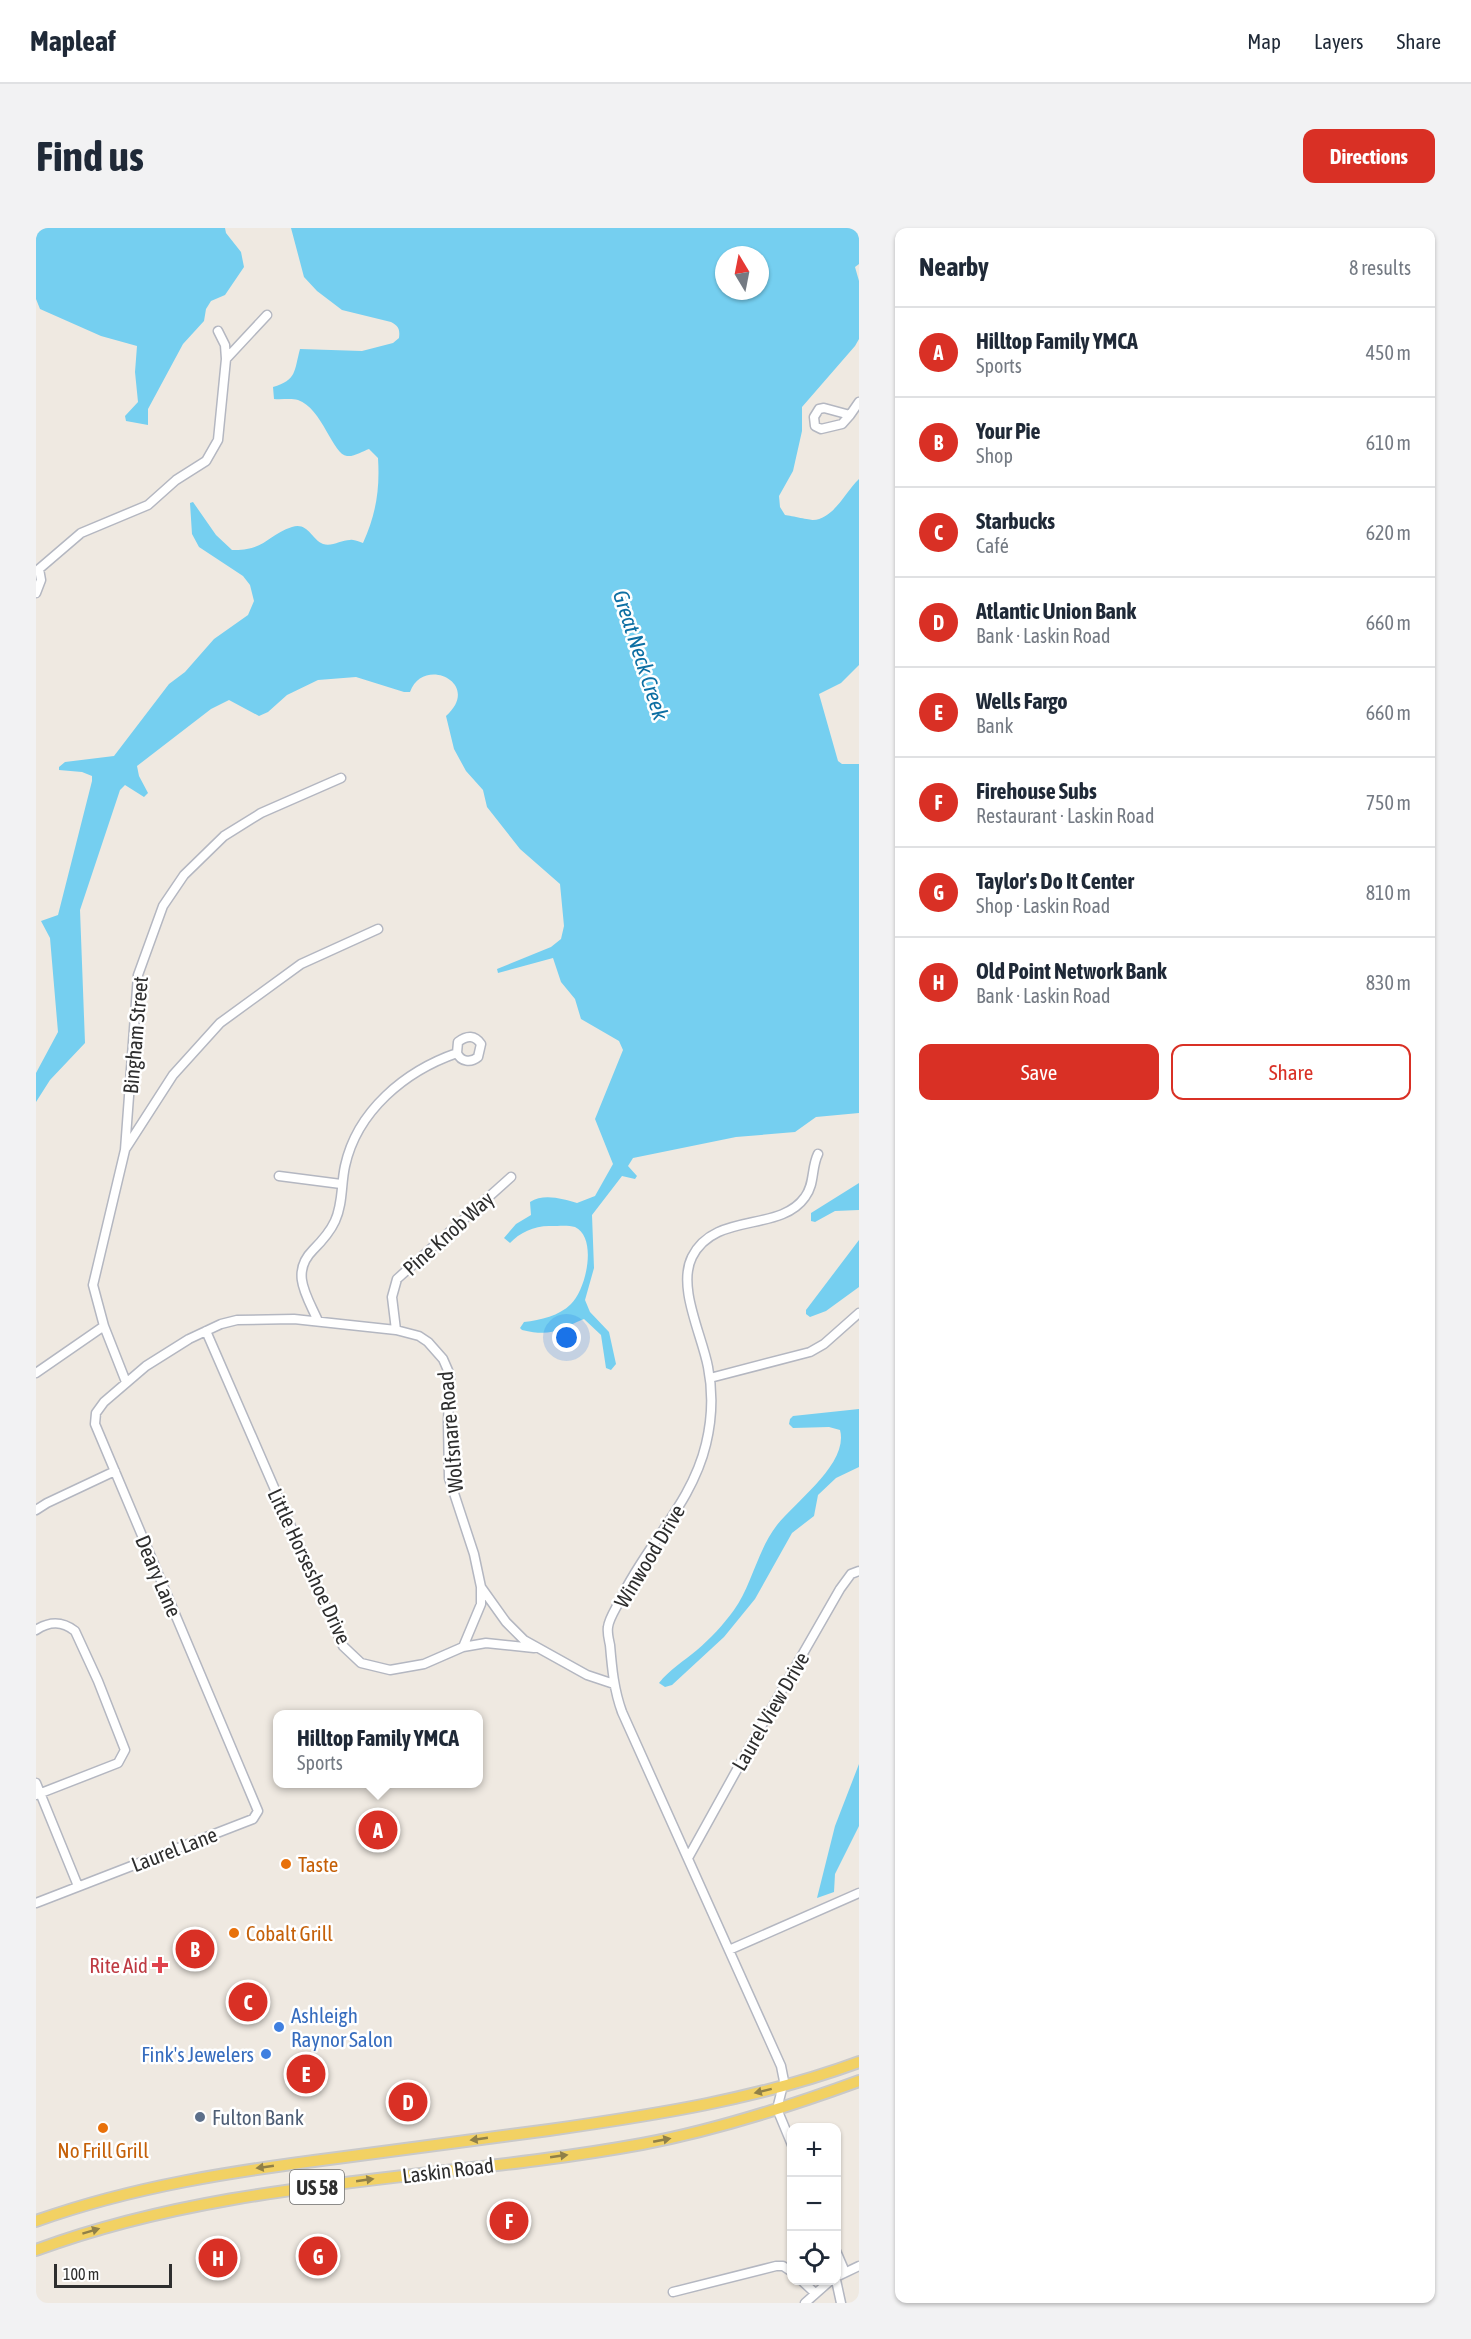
<!DOCTYPE html>
<meta charset="utf-8">
<style>
:root{--surface:#fff;--page:#f2f2f3;--text:#1f2937;--muted:#747a83;--line:#e0e1e3;--accent:#d93025}
body{margin:0;font-family:"Asap Condensed",sans-serif;background:var(--page);color:var(--text)}
.controls{position:absolute;right:18px;bottom:18px;display:grid;overflow:hidden;border-radius:12px;box-shadow:0 2px 4px #0004}
.controls button{width:54px;height:54px;display:grid;place-items:center;padding:0;border:0;border-bottom:2px solid var(--line);background:var(--surface);color:var(--text);font:30px sans-serif}
.compass{position:absolute;left:679px;top:18px;width:54px;height:54px;border-radius:50%;background:var(--surface);box-shadow:0 2px 4px #0004;rotate:350deg}
.scale{position:absolute;left:18px;bottom:15px;width:118px;box-sizing:border-box;padding-left:6px;border:3px solid #2e2e2e;border-top:0;font-size:16px;line-height:21px;white-space:nowrap;color:#2e2e2e;-webkit-text-stroke:4px #fff;paint-order:stroke}
.you{position:absolute;left:531px;top:1110px;width:21px;height:21px;margin:-15px;border:4px solid #fff;border-radius:50%;background:#1a73e8;box-shadow:0 0 0 9px #1a73e833}
.badge{display:grid;place-items:center;width:39px;height:39px;border-radius:50%;background:var(--accent);color:#fff;font-size:20px;font-weight:700}
.pin{position:absolute;translate:-50% -50%;border:3px solid #fff;box-shadow:0 2px 6px #0006}
.popup{position:absolute;left:237px;top:1482px;width:210px;height:78px;box-sizing:border-box;display:grid;place-content:center;border-radius:12px;background:var(--surface);filter:drop-shadow(0 2px 4px #0005);font-size:20px;white-space:nowrap;color:var(--muted)}
.popup b{font-size:22px;color:var(--text)}
.popup::after{content:'';position:absolute;left:50%;top:100%;margin-left:-12px;border:12px solid transparent;border-top-color:var(--surface)}
.list{margin:0;padding:0;list-style:none}
h2{display:flex;justify-content:space-between;align-items:center;height:78px;margin:0;padding:0 24px;font-size:26px}
h2 small{font-size:20px;font-weight:400;color:var(--muted)}
.list li{display:grid;grid-template-columns:39px 1fr auto;gap:18px;align-items:center;box-sizing:border-box;height:90px;padding:0 24px;border-top:2px solid var(--line)}
.list b{display:block;font-size:22px;white-space:nowrap}
.list p{margin:0;font-size:20px;white-space:nowrap;color:var(--muted)}
.list em{font-size:20px;font-style:normal;color:var(--muted)}
.actions{display:flex;gap:12px;padding:18px 24px}
.actions a{flex:1;padding:14px 0;border:2px solid var(--accent);border-radius:12px;text-align:center;font-size:21px;color:var(--accent)}
.actions .main{background:var(--accent);color:#fff}
.icon{flex:none;width:33px;height:33px;fill:none;stroke:currentColor;stroke-width:2;stroke-linecap:round;stroke-linejoin:round}
.map{position:relative;flex:none;width:823px;height:2075px;overflow:hidden;border-radius:12px}
header{display:flex;align-items:center;gap:36px;box-sizing:border-box;height:84px;padding:0 30px;background:var(--surface);border-bottom:2px solid var(--line)}
header strong{font-size:28px}
nav{display:flex;gap:33px;margin-inline-start:auto;font-size:21px}
.intro{display:flex;align-items:center;justify-content:space-between;box-sizing:border-box;height:144px;padding:0 36px}
h1{margin:0;font-size:42px}
.button{padding:15px 27px;border-radius:12px;background:var(--accent);color:#fff;font-size:21px;font-weight:700}
main{display:flex;gap:36px;padding:0 36px}
aside{flex:1;background:var(--surface);border-radius:12px;box-shadow:0 2px 4px #0004}
.map>svg:first-child{display:block}
.water{fill:#75cff0;fill-rule:evenodd}
.lines{fill:none;stroke-linecap:round;stroke-linejoin:round}
.minor-casing{stroke:#b4b7c1;stroke-width:11}
.major-casing{stroke:#c9c9c9;stroke-width:14}
.minor{stroke:#fff;stroke-width:8}
.major{stroke:#f2d163;stroke-width:10}
.oneway{fill:#908048}
.food-dot{fill:#e8710a;stroke:#fff;stroke-width:2}
.health-dot{fill:#e0444e;stroke:#fff;stroke-width:2}
.shop-dot{fill:#3f7fe0;stroke:#fff;stroke-width:2}
.service-dot{fill:#5c6f8a;stroke:#fff;stroke-width:2}
.labels{text-anchor:middle;dominant-baseline:central;stroke-width:5;stroke-linejoin:round;paint-order:stroke}
.shield{fill:#fff;stroke:#6d6d6d;stroke-width:1.5}
.shield-label{font-size:20px;font-weight:bold;fill:#2e2e2e}
.street-label{font-size:21px;fill:#2e2e2e;stroke:#fff}
.food-label{font-size:21px;fill:#c56008;stroke:#fff;text-anchor:start}
.health-label{font-size:21px;fill:#be3a42;stroke:#fff;text-anchor:end}
.shop-label{font-size:21px;fill:#366cbe;stroke:#fff;text-anchor:start}
.service-label{font-size:21px;fill:#4e5e75;stroke:#fff;text-anchor:start}
.water-label{font-size:22px;font-style:italic;fill:#0d6fa3;stroke:#fff}
</style>
<header>
<strong>Mapleaf</strong>
<nav><a>Map</a><a>Layers</a><a>Share</a></nav>
</header>
<div class="intro"><h1>Find us</h1><a class="button">Directions</a></div>
<main>
<div class="map">
<svg width="823" height="2075" viewBox="0 0 823 2075">
<rect width="100%" height="100%" fill="#efe9e1"/>
<path class="water" d="M 0,0 L 189,0 L 190,5 L 205,24 L 208,39 L 189,67 L 175,73 L 170,81 L 168,93 L 147,116 L 112,181 L 112,197 L 90,193 L 89,188 L 102,174 L 99,144 L 101,118 L 65,108 L 4,81 L 0,71 Z
M 255,0 L 823,0 L 823,36 L 819,39 L 823,53 L 823,111 L 819,118 L 766,179 L 766,203 L 757,243 L 743,268 L 744,279 L 749,287 C 756,288 774,292 777,292 C 798,291 809,264 823,251 L 823,437 L 805,455 L 783,466 L 802,533 L 806,536 L 823,536 L 823,885 L 780,889 L 759,904 L 700,909 L 597,930 L 592,938 L 601,948 L 599,951 L 586,948 L 556,987 L 558,1040 L 549,1072 L 554,1084 L 573,1104 L 580,1136 L 575,1142 L 570,1140 L 565,1107 L 548,1091 C 522,1102 516,1109 486,1102 L 484,1100 L 488,1094 C 505,1092 523,1088 535,1076 C 550,1062 562,1010 539,999 C 533,997 522,998 516,998 C 500,997 484,1004 474,1015 L 468,1010 L 480,996 L 495,987 L 494,974 C 508,965 527,971 541,975 L 559,968 L 577,936 L 559,891 L 587,822 L 583,813 L 545,791 L 539,771 L 525,754 L 517,730 L 462,745 L 461,741 L 515,719 L 525,711 L 528,698 L 524,656 L 484,621 L 451,579 L 447,562 L 430,543 L 418,521 L 410,488 C 447,455 387,427 374,464 L 368,464 L 320,449 L 282,452 L 251,467 L 232,484 L 223,488 L 193,472 L 175,481 L 101,538 L 103,548 L 112,565 L 108,569 L 89,557 L 84,562 L 44,682 L 49,815 L 14,852 L 0,874 L 0,845 L 22,804 L 14,710 L 5,693 L 22,687 L 56,553 L 56,548 L 46,544 L 23,542 L 23,539 L 29,534 L 78,528 L 133,456 L 149,444 L 178,411 L 212,387 L 218,373 L 214,357 L 207,348 L 163,319 L 156,306 L 154,275 L 157,274 L 180,307 L 196,322 C 229,323 231,307 256,299 C 272,294 275,311 287,316 C 296,319 305,312 314,312 C 318,311 323,314 327,315 C 340,286 344,262 342,230 L 333,221 C 327,223 318,229 311,228 C 297,227 286,180 262,172 C 255,170 245,172 238,171 L 237,159 C 261,152 258,143 264,121 L 326,123 L 357,115 L 363,110 C 364,102 363,98 355,94 L 306,82 L 281,63 L 268,49 ZM 688,27 L 724,27 L 724,63 L 688,63 Z
M 823,955 L 823,982 L 799,983 L 779,994 L 775,993 L 775,985 Z
M 823,1012 L 823,1059 L 790,1083 L 774,1089 L 770,1086 L 770,1082 Z
M 823,1181 L 823,1239 L 800,1250 L 782,1267 L 778,1288 L 756,1305 L 719,1371 L 688,1409 L 636,1457 L 629,1459 L 623,1455 C 633,1442 648,1433 661,1422 C 674,1411 688,1396 698,1382 C 715,1359 722,1321 741,1297 C 760,1273 813,1235 804,1202 L 793,1199 L 757,1200 L 753,1196 L 754,1191 L 757,1188 Z
M 823,1536 L 823,1598 L 799,1646 L 798,1664 L 781,1670 L 799,1598 Z"/>
<g class="lines">
<defs>
<path id="minor" d="M 182,103 L 189,117 L 190,131
M 788,180 L 814,187 L 806,196 L 785,201 L 779,198 L 778,189 L 783,181 Z
M 814,187 L 823,174
M 0,365 L 5,352 L 3,341 L 45,305 L 112,277 L 140,252 L 170,233 L 182,212 L 190,131 L 231,87
M 90,920 L 137,847 L 184,795 L 265,736 L 342,701
M 243,948 L 305,956
M 282,1093 C 271,1068 254,1045 277,1022 C 286,1013 294,1004 299,993 C 307,976 305,956 309,938 C 321,883 369,843 421,825 L 422,814 C 431,807 439,807 445,816 L 442,829 C 435,835 425,834 421,825
M 360,1102 L 356,1069 L 361,1051 L 475,949
M 170,1103 L 307,1418 L 325,1435 L 354,1442 L 388,1436 L 427,1419 L 450,1415 L 498,1420
M 0,1145 L 68,1098
M 674,1150 L 774,1124 L 788,1116 L 823,1085
M 90,1154 L 68,1098 L 57,1057 L 89,922 L 102,747 L 127,678 L 148,647 L 188,608 L 225,585 L 305,550
M 0,1282 L 11,1275 L 79,1243
M 0,1402 C 14,1393 26,1393 39,1403 L 62,1453 L 89,1522 L 82,1535 L 0,1567
M 427,1419 L 445,1376 L 445,1359
M 0,1555 L 42,1658
M 652,1630 L 714,1518 L 804,1361 L 815,1346 L 823,1343
M 0,1675 L 217,1591 L 222,1583 L 59,1196 L 60,1185 L 68,1174 L 110,1138 L 153,1111 L 185,1096 L 201,1092 L 258,1091 L 360,1102 L 383,1108 L 392,1114 L 407,1131 L 414,1147 L 412,1194 L 413,1250 L 438,1326 L 445,1359 L 470,1394 L 488,1412 L 551,1447 L 578,1456
M 693,1722 L 823,1665
M 756,1917 L 741,1881 L 748,1853 L 745,1838 L 586,1484 C 578,1462 576,1441 574,1417 C 573,1412 571,1405 572,1399 C 573,1390 581,1379 585,1370 C 611,1316 656,1275 670,1216 C 676,1191 677,1164 672,1139 C 666,1107 641,1059 656,1029 C 679,983 744,1005 769,969 C 779,956 775,940 782,926
M 800,2023 L 809,2044
M 800,2049 L 823,2038
M 765,2052 L 779,2065
M 800,2052 L 805,2075
M 637,2064 L 740,2038 L 747,2038 L 756,2044
M 769,2075 L 795,2052"/>
<path id="major" d="M 0,1993 C 98,1958 199,1943 301,1930 C 372,1921 442,1911 513,1902 C 618,1887 723,1871 823,1834
M 0,2022 C 194,1950 404,1953 606,1916 C 680,1902 752,1879 823,1853"/>
</defs>
<use href="#minor" class="minor-casing"/>
<use href="#major" class="major-casing"/>
<use href="#minor" class="minor"/>
<use href="#major" class="major"/>
</g>
<defs><path id="oneway-solid" d="M-6-.8H1V-3.2L6.5 0L1 3.2V.8H-6Z" transform="scale(1.5)"/></defs>
<g class="oneway">
<use href="#oneway-solid" transform="translate(727 1863) rotate(166)"/>
<use href="#oneway-solid" transform="translate(443 1911) rotate(172)"/>
<use href="#oneway-solid" transform="translate(626 1912) rotate(-11)"/>
<use href="#oneway-solid" transform="translate(523 1928) rotate(-8)"/>
<use href="#oneway-solid" transform="translate(229 1939) rotate(172)"/>
<use href="#oneway-solid" transform="translate(329 1952) rotate(-8)"/>
<use href="#oneway-solid" transform="translate(55 2003) rotate(-17)"/>
</g>
<g class="food-dot">
<circle cx="250" cy="1636" r="6"/>
<circle cx="198" cy="1705" r="6"/>
<circle cx="67" cy="1900" r="6"/>
</g>
<path class="health-dot" d="M121 1728h6v6h6v6h-6v6h-6v-6h-6v-6h6z"/>
<g class="shop-dot">
<circle cx="243" cy="1799" r="6"/>
<circle cx="230" cy="1826" r="6"/>
</g>
<circle class="service-dot" cx="164" cy="1889" r="6"/>
<g class="labels">
<rect class="shield" x="254" y="1942" width="54" height="34" rx="4.5"/>
<g class="shield-label">
<text x="281" y="1959">US 58</text>
</g>
<g class="street-label">
<text transform="translate(99 807) rotate(-85)">Bingham Street</text>
<text transform="translate(412 1005) rotate(-42)">Pine Knob Way</text>
<text transform="translate(414 1204) rotate(-95)">Wolfsnare Road</text>
<text transform="translate(613 1328) rotate(-59)">Winwood Drive</text>
<text transform="translate(274 1338) rotate(65)">Little Horseshoe Drive</text>
<text transform="translate(123 1348) rotate(67)">Deary Lane</text>
<text transform="translate(734 1483) rotate(-60)">Laurel View Drive</text>
<text transform="translate(138 1621) rotate(-21)">Laurel Lane</text>
<text transform="translate(412 1942) rotate(-7)">Laskin Road</text>
</g>
<g class="food-label">
<text x="262" y="1636">Taste</text>
<text x="210" y="1705">Cobalt Grill</text>
<text x="67" y="1922" text-anchor="middle">No Frill Grill</text>
</g>
<g class="health-label">
<text x="112" y="1737">Rite Aid</text>
</g>
<g class="shop-label">
<text x="255" y="1787">Ashleigh<tspan x="255" dy="24">Raynor Salon</tspan></text>
<text x="218" y="1826" text-anchor="end">Fink's Jewelers</text>
</g>
<g class="service-label">
<text x="176" y="1889">Fulton Bank</text>
</g>
<g class="water-label">
<text transform="translate(605 427) rotate(72)">Great Neck Creek</text>
</g>
</g>
</svg>
<div class="controls">
<button>+</button>
<button>−</button>
<button><svg class="icon" aria-label="locate" viewBox="0 0 24 24"><circle cx="12" cy="12" r="6"/><path d="M12 2v4M12 18v4M2 12h4M18 12h4"/></svg></button>
</div>
<svg class="compass" viewBox="-18 -18 36 36"><path d="M0-13l5 13h-10z" fill="#e53935"/><path d="M0 13l5-13h-10z" fill="#747a83"/></svg>
<div class="scale">100 m</div>
<div class="you"></div>
<div class="pin badge" style="left:342px;top:1602px">A</div>
<div class="popup"><b>Hilltop Family YMCA</b>Sports</div>
<div class="pin badge" style="left:159px;top:1721px">B</div>
<div class="pin badge" style="left:212px;top:1774px">C</div>
<div class="pin badge" style="left:372px;top:1874px">D</div>
<div class="pin badge" style="left:270px;top:1846px">E</div>
<div class="pin badge" style="left:473px;top:1993px">F</div>
<div class="pin badge" style="left:282px;top:2028px">G</div>
<div class="pin badge" style="left:182px;top:2030px">H</div>
</div>
<aside>
<h2>Nearby<small>8 results</small></h2>
<ul class="list">
<li><span class="badge">A</span><div><b>Hilltop Family YMCA</b><p>Sports</p></div><em>450 m</em></li>
<li><span class="badge">B</span><div><b>Your Pie</b><p>Shop</p></div><em>610 m</em></li>
<li><span class="badge">C</span><div><b>Starbucks</b><p>Café</p></div><em>620 m</em></li>
<li><span class="badge">D</span><div><b>Atlantic Union Bank</b><p>Bank · Laskin Road</p></div><em>660 m</em></li>
<li><span class="badge">E</span><div><b>Wells Fargo</b><p>Bank</p></div><em>660 m</em></li>
<li><span class="badge">F</span><div><b>Firehouse Subs</b><p>Restaurant · Laskin Road</p></div><em>750 m</em></li>
<li><span class="badge">G</span><div><b>Taylor's Do It Center</b><p>Shop · Laskin Road</p></div><em>810 m</em></li>
<li><span class="badge">H</span><div><b>Old Point Network Bank</b><p>Bank · Laskin Road</p></div><em>830 m</em></li>
</ul>
<div class="actions"><a class="main">Save</a><a>Share</a></div>
</aside>
</main>
